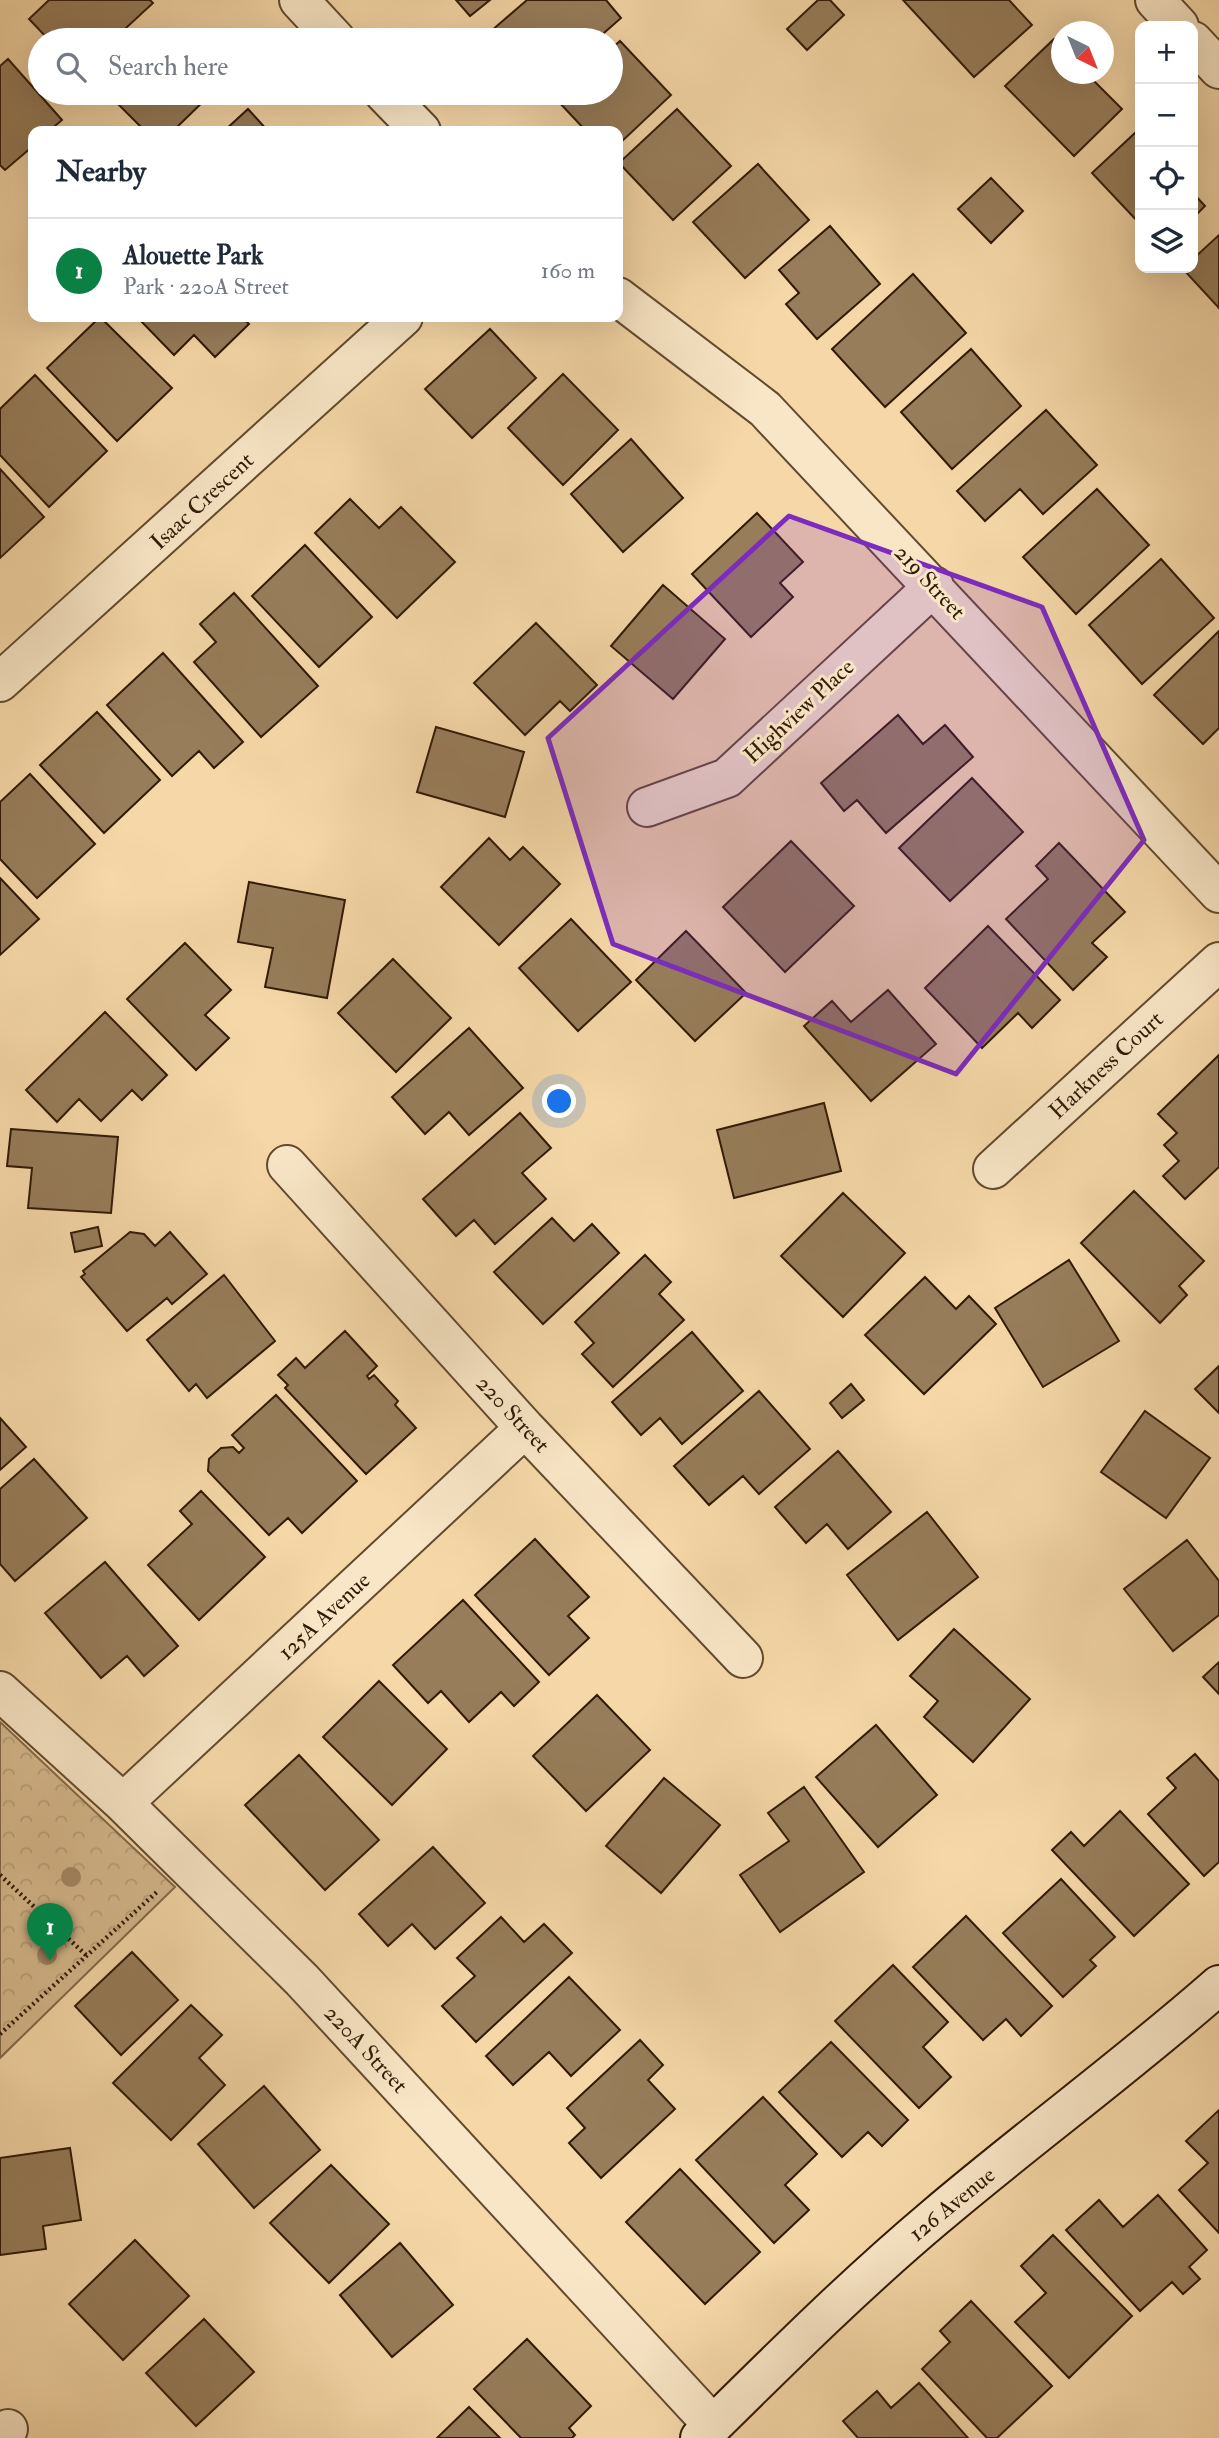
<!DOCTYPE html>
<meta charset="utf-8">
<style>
:root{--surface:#fff;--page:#f6f6f7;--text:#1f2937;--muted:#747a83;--line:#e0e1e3;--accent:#0b8043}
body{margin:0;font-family:"IM FELL Double Pica",serif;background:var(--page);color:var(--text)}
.controls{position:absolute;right:21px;top:21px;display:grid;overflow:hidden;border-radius:14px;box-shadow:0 7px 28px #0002}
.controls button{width:63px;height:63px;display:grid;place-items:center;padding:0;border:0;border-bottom:2px solid var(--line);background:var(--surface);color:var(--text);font:35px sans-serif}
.compass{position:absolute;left:1051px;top:21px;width:63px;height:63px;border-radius:50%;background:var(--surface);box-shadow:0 7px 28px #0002;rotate:137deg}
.you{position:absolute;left:560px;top:1102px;width:24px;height:24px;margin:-18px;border:5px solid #fff;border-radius:50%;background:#1a73e8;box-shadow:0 0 0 10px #1a73e833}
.badge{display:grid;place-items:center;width:46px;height:46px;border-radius:50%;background:var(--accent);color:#fff;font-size:23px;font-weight:700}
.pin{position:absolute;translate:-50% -58px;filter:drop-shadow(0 2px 4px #0008)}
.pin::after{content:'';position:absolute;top:37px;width:24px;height:21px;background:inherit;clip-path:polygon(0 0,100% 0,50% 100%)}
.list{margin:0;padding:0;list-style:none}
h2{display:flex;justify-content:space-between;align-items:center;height:91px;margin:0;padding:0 28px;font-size:30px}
h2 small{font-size:23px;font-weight:400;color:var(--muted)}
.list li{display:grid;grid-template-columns:46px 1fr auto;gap:21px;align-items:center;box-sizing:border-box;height:105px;padding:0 28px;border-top:2px solid var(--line)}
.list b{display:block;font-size:26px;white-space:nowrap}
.list p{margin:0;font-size:23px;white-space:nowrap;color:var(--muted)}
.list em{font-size:23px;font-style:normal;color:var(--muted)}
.icon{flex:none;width:38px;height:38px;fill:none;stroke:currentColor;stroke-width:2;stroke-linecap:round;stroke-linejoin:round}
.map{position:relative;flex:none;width:1219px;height:2438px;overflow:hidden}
.search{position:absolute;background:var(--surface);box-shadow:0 7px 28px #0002;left:28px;top:28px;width:595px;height:77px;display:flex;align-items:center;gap:18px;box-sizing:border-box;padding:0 24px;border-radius:38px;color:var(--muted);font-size:26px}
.panel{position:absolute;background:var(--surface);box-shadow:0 7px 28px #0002;left:28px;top:126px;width:595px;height:196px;border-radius:14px}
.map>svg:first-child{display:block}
.park{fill:url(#park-crowns);stroke:#836949;stroke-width:2}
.building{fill:#977d5a;stroke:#311a06;stroke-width:2}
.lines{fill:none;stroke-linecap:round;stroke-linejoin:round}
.street-casing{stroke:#624a2e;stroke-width:42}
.secondary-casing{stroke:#311a06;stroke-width:42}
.path{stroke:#311a06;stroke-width:4.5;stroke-dasharray:2 3.5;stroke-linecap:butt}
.street{stroke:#f9e6c6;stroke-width:38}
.secondary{stroke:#f9e6c6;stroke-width:38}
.tree{fill:#a58965}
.marked{fill:#7b2cbf;fill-opacity:0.2;stroke:#7b2cbf;stroke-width:5;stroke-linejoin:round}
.labels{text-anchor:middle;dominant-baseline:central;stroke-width:6;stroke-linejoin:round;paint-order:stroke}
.street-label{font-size:23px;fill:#311a06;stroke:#f9e6c6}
</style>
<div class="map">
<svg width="1219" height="2438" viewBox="0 0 1219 2438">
<defs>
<pattern id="park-crowns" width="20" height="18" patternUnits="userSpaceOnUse" patternTransform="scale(1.75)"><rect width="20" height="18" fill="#d5b88c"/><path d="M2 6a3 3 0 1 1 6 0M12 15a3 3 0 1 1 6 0" fill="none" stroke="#b79e77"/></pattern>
</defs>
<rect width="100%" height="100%" fill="#f6d8a8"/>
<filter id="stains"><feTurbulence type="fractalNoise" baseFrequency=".00286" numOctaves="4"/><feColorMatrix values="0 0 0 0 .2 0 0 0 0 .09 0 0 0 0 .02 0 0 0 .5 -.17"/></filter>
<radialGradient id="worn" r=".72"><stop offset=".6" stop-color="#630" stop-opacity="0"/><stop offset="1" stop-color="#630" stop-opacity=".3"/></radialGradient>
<path class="park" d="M 0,1722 L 175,1887 L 0,2058 Z"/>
<path class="building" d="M 49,0 L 150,0 L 153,3 L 113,40 L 49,40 L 29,19 Z
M 456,0 L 490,0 L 470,16 Z
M 527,0 L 606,0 L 621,18 L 596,40 L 499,40 L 491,31 Z
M 818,0 L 830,0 L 844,15 L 807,50 L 787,29 Z
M 903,0 L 1009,0 L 1032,25 L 974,77 Z
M 1054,39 L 1062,47 L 1062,74 L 1087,74 L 1122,109 L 1074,156 L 1005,86 Z
M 620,41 L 671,95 L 618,145 L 618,131 L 586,131 L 557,100 L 564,93 L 611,93 L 611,49 Z
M 8,59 L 62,120 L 49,131 L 33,131 L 33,146 L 5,170 L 0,165 L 0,66 Z
M 107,93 L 212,93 L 173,131 L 145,131 Z
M 248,109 L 268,131 L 224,131 Z
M 677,109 L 731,166 L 673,220 L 619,163 Z
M 1135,133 L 1140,138 L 1140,224 L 1092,173 Z
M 758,164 L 809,220 L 745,278 L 693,222 Z
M 991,178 L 1023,211 L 991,243 L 958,209 Z
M 1193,193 L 1205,206 L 1193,218 Z
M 830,226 L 880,284 L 817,339 L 786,304 L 799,293 L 779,270 Z
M 1219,235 L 1219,308 L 1183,269 L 1193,268 L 1193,259 Z
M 913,274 L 966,333 L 885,407 L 832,349 Z
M 100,317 L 172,388 L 117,441 L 47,368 Z
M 137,317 L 242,317 L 249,324 L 215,357 L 194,335 L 174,355 Z
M 490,329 L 536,378 L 472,438 L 425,389 Z
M 971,349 L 1021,406 L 952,469 L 901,412 Z
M 563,374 L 618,430 L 563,485 L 508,428 Z
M 35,375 L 107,451 L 49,507 L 0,455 L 0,409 Z
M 1046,410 L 1097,465 L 1043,514 L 1020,489 L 985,521 L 957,491 Z
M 631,439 L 683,498 L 623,552 L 571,494 Z
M 0,469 L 44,517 L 0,558 Z
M 1097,489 L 1149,545 L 1076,614 L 1023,557 Z
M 350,499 L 379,528 L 401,507 L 455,562 L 397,618 L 315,533 Z
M 757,513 L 803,562 L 780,583 L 793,597 L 751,637 L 692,574 Z
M 305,545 L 372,617 L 319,667 L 252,596 Z
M 1161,559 L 1214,618 L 1142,684 L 1089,625 Z
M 663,585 L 725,639 L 673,699 L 611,646 Z
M 234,593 L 318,686 L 261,737 L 194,662 L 216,642 L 200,624 Z
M 536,623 L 597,685 L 570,711 L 560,701 L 525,735 L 474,683 Z
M 1219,631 L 1219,728 L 1203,744 L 1154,695 Z
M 163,653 L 243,742 L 214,768 L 199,751 L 172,776 L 107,705 Z
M 97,712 L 160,780 L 104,833 L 40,765 Z
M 898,715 L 923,744 L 945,725 L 973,757 L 886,833 L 857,800 L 844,811 L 821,783 Z
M 436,727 L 524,752 L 505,817 L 417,792 Z
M 30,774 L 95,844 L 37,898 L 0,859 L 0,802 Z
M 972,778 L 1023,832 L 950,901 L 899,848 Z
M 489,838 L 510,860 L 523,847 L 560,884 L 499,945 L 441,887 Z
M 791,841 L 854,906 L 785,972 L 723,907 Z
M 1059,843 L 1125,912 L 1092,943 L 1107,957 L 1073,990 L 1006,919 L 1048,879 L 1036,866 Z
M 0,878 L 39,919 L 0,955 Z
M 249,882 L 345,900 L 327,998 L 265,987 L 273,948 L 238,942 Z
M 571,919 L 631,982 L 578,1031 L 519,968 Z
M 988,926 L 1060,1000 L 1032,1028 L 1018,1013 L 982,1048 L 925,988 Z
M 686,931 L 746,993 L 695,1041 L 636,980 Z
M 185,943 L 231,990 L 205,1015 L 229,1038 L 196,1070 L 127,999 Z
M 393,959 L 451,1018 L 396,1072 L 338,1013 Z
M 888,990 L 936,1044 L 871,1101 L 804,1026 L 832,1001 L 851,1022 Z
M 105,1012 L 167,1075 L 142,1100 L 132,1090 L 101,1121 L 79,1099 L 57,1122 L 26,1090 Z
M 469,1028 L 523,1088 L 469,1135 L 449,1112 L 425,1134 L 392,1097 Z
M 1219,1055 L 1219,1167 L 1185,1199 L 1163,1176 L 1179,1161 L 1164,1145 L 1177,1133 L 1158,1114 Z
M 824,1103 L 841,1171 L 734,1198 L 717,1130 Z
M 520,1113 L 551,1148 L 522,1173 L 546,1199 L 495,1244 L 474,1220 L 456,1236 L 423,1199 Z
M 11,1129 L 118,1137 L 111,1213 L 28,1208 L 32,1168 L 7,1166 Z
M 1134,1191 L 1204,1261 L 1179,1286 L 1187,1295 L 1160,1323 L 1081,1243 Z
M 843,1193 L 905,1253 L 843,1317 L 781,1256 Z
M 552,1218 L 574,1241 L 592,1224 L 619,1253 L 543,1324 L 494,1272 Z
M 98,1227 L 102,1246 L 75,1252 L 71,1233 Z
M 130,1232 L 144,1234 L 155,1246 L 170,1232 L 207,1274 L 172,1304 L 167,1298 L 127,1331 L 81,1277 L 85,1274 L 83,1271 Z
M 645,1255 L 671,1282 L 659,1294 L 684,1320 L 613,1387 L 582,1354 L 594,1343 L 575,1322 Z
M 1069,1260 L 1119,1341 L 1043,1387 L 995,1308 Z
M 224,1275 L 275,1341 L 207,1398 L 196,1384 L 189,1391 L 147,1340 Z
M 925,1277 L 956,1309 L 969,1296 L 996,1324 L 924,1394 L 865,1335 Z
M 345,1331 L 377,1366 L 367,1376 L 369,1379 L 374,1375 L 398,1401 L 395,1405 L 416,1428 L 366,1474 L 285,1388 L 288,1385 L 278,1375 L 296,1358 L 305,1368 Z
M 692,1332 L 743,1391 L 682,1444 L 660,1418 L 641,1435 L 612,1402 Z
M 1219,1366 L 1219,1413 L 1195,1389 Z
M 851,1384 L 864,1400 L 842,1418 L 830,1403 Z
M 759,1391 L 810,1449 L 759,1494 L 743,1476 L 709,1505 L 674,1466 Z
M 276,1395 L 357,1481 L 302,1533 L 288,1518 L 269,1535 L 208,1471 L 209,1459 L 221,1448 L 233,1447 L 239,1453 L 244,1448 L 232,1435 Z
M 1145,1411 L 1210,1458 L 1166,1518 L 1101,1472 Z
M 0,1418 L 26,1447 L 0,1470 Z
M 838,1451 L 891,1512 L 848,1549 L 827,1524 L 806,1543 L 775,1507 Z
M 34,1459 L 87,1518 L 15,1581 L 0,1564 L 0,1489 Z
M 201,1491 L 265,1557 L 199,1620 L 148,1565 L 192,1524 L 180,1511 Z
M 927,1512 L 978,1577 L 898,1640 L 847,1575 Z
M 535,1539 L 589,1597 L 568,1616 L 589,1638 L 549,1675 L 475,1595 Z
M 1187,1540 L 1219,1581 L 1219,1615 L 1173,1651 L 1124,1589 Z
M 105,1562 L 178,1646 L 144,1676 L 127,1656 L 101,1678 L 45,1613 Z
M 463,1600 L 539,1682 L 514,1706 L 501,1692 L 469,1722 L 441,1691 L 428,1703 L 393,1665 Z
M 954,1629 L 1030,1699 L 973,1762 L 924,1717 L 938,1701 L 910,1676 Z
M 1219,1662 L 1219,1694 L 1203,1677 Z
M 379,1681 L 447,1749 L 392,1805 L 323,1737 Z
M 597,1695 L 650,1750 L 586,1811 L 533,1756 Z
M 876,1725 L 937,1795 L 878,1847 L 816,1777 Z
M 1195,1754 L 1219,1781 L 1219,1862 L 1204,1876 L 1148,1814 L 1176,1788 L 1167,1778 Z
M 299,1755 L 379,1840 L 325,1890 L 245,1805 Z
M 664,1778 L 720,1825 L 661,1893 L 606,1846 Z
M 804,1787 L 864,1872 L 780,1932 L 740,1875 L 789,1841 L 768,1813 Z
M 1120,1811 L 1189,1884 L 1134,1936 L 1052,1850 L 1071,1832 L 1084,1846 Z
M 433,1847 L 485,1903 L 435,1949 L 412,1924 L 388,1946 L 359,1914 Z
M 1061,1879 L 1115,1937 L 1090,1960 L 1096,1966 L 1063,1997 L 1003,1933 Z
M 966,1916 L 1052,2006 L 1021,2036 L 1006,2019 L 983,2040 L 913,1967 Z
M 501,1917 L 524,1942 L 544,1924 L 572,1953 L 476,2042 L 442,2006 L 475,1976 L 457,1958 Z
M 132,1952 L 178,2000 L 121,2055 L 75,2006 Z
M 893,1965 L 948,2022 L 923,2047 L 951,2077 L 919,2108 L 835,2021 Z
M 569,1977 L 620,2030 L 571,2076 L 549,2052 L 513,2085 L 486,2056 Z
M 191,2005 L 222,2035 L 199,2058 L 225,2085 L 171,2140 L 113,2083 Z
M 640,2040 L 663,2065 L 648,2080 L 675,2109 L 601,2178 L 569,2143 L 585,2128 L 567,2108 Z
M 831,2042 L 908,2120 L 882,2146 L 868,2132 L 842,2157 L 779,2092 Z
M 264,2086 L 320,2150 L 254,2208 L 198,2144 Z
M 763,2097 L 817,2154 L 785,2185 L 809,2210 L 774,2243 L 696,2160 Z
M 1219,2110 L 1219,2233 L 1179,2190 L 1208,2163 L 1186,2141 Z
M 70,2148 L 81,2220 L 43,2226 L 46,2249 L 0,2255 L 0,2158 Z
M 331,2165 L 389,2224 L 329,2283 L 270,2223 Z
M 680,2169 L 760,2252 L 705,2304 L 626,2222 Z
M 1158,2195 L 1207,2250 L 1189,2267 L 1200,2279 L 1183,2294 L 1172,2282 L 1140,2311 L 1066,2230 L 1099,2200 L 1123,2227 Z
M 1053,2235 L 1132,2316 L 1069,2378 L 1015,2322 L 1046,2293 L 1021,2266 Z
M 135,2240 L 189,2296 L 123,2360 L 69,2304 Z
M 400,2243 L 453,2305 L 392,2357 L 340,2295 Z
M 971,2301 L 1052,2386 L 997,2438 L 987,2438 L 922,2369 L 950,2342 L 940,2331 Z
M 204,2319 L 254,2372 L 196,2426 L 146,2373 Z
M 527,2339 L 591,2406 L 569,2428 L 575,2435 L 572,2438 L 521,2438 L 474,2389 Z
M 919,2383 L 968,2438 L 858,2438 L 843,2421 L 877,2391 L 891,2408 Z
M 469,2407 L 500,2438 L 437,2438 Z"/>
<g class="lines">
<defs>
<path id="street" d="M 299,0 L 336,40
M 1155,0 L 1179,26
M 1193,41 L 1219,69
M 384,93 L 421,131
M 618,297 L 765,409 L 1219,893
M 0,682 L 403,317
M 647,807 L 727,778 L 934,586
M 287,1165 L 525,1428 L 743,1658
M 993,1169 L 1219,962
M 0,1691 L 123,1803 L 302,1980 L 713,2425
M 123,1803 L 525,1428
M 0,2437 L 8,2429"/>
<path id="secondary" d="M 700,2438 C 777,2362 853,2286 935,2217 C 1028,2138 1127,2066 1219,1985"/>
</defs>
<use href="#street" class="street-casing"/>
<use href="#secondary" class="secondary-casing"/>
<path class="path" d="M 0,1875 L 87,1956
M 0,2034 L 158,1891"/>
<use href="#street" class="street"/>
<use href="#secondary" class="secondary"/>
</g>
<g class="tree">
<circle cx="71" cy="1877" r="10"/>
<circle cx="47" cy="1955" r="10"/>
</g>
<path class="marked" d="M 789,516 L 1042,607 L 1144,840 L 956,1074 L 613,944 L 548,738 Z"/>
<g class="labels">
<g class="street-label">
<text transform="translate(202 501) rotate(-43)">Isaac Crescent</text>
<text transform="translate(930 582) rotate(47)">219 Street</text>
<text transform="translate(799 711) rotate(-43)">Highview Place</text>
<text transform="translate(1106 1065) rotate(-43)">Harkness Court</text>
<text transform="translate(513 1414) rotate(47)">220 Street</text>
<text transform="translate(324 1616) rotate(-43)">125A Avenue</text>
<text transform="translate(366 2049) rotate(47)">220A Street</text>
<text transform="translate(952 2204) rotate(-39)">126 Avenue</text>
</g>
</g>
<rect width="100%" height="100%" filter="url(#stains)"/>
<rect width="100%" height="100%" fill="url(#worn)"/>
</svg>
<div class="controls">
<button>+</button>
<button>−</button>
<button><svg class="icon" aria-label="locate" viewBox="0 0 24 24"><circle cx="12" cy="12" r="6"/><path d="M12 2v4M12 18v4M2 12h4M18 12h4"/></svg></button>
<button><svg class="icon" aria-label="layers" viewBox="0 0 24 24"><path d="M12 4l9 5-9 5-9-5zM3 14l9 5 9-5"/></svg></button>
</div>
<svg class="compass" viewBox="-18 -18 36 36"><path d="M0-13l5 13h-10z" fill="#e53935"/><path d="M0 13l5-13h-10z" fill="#747a83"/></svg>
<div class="you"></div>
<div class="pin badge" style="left:50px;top:1961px">1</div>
<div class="search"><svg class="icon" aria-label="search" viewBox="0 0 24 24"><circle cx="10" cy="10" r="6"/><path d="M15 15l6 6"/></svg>Search here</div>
<section class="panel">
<h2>Nearby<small></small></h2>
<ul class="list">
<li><span class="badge">1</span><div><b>Alouette Park</b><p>Park · 220A Street</p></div><em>160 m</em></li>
</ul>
</section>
</div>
